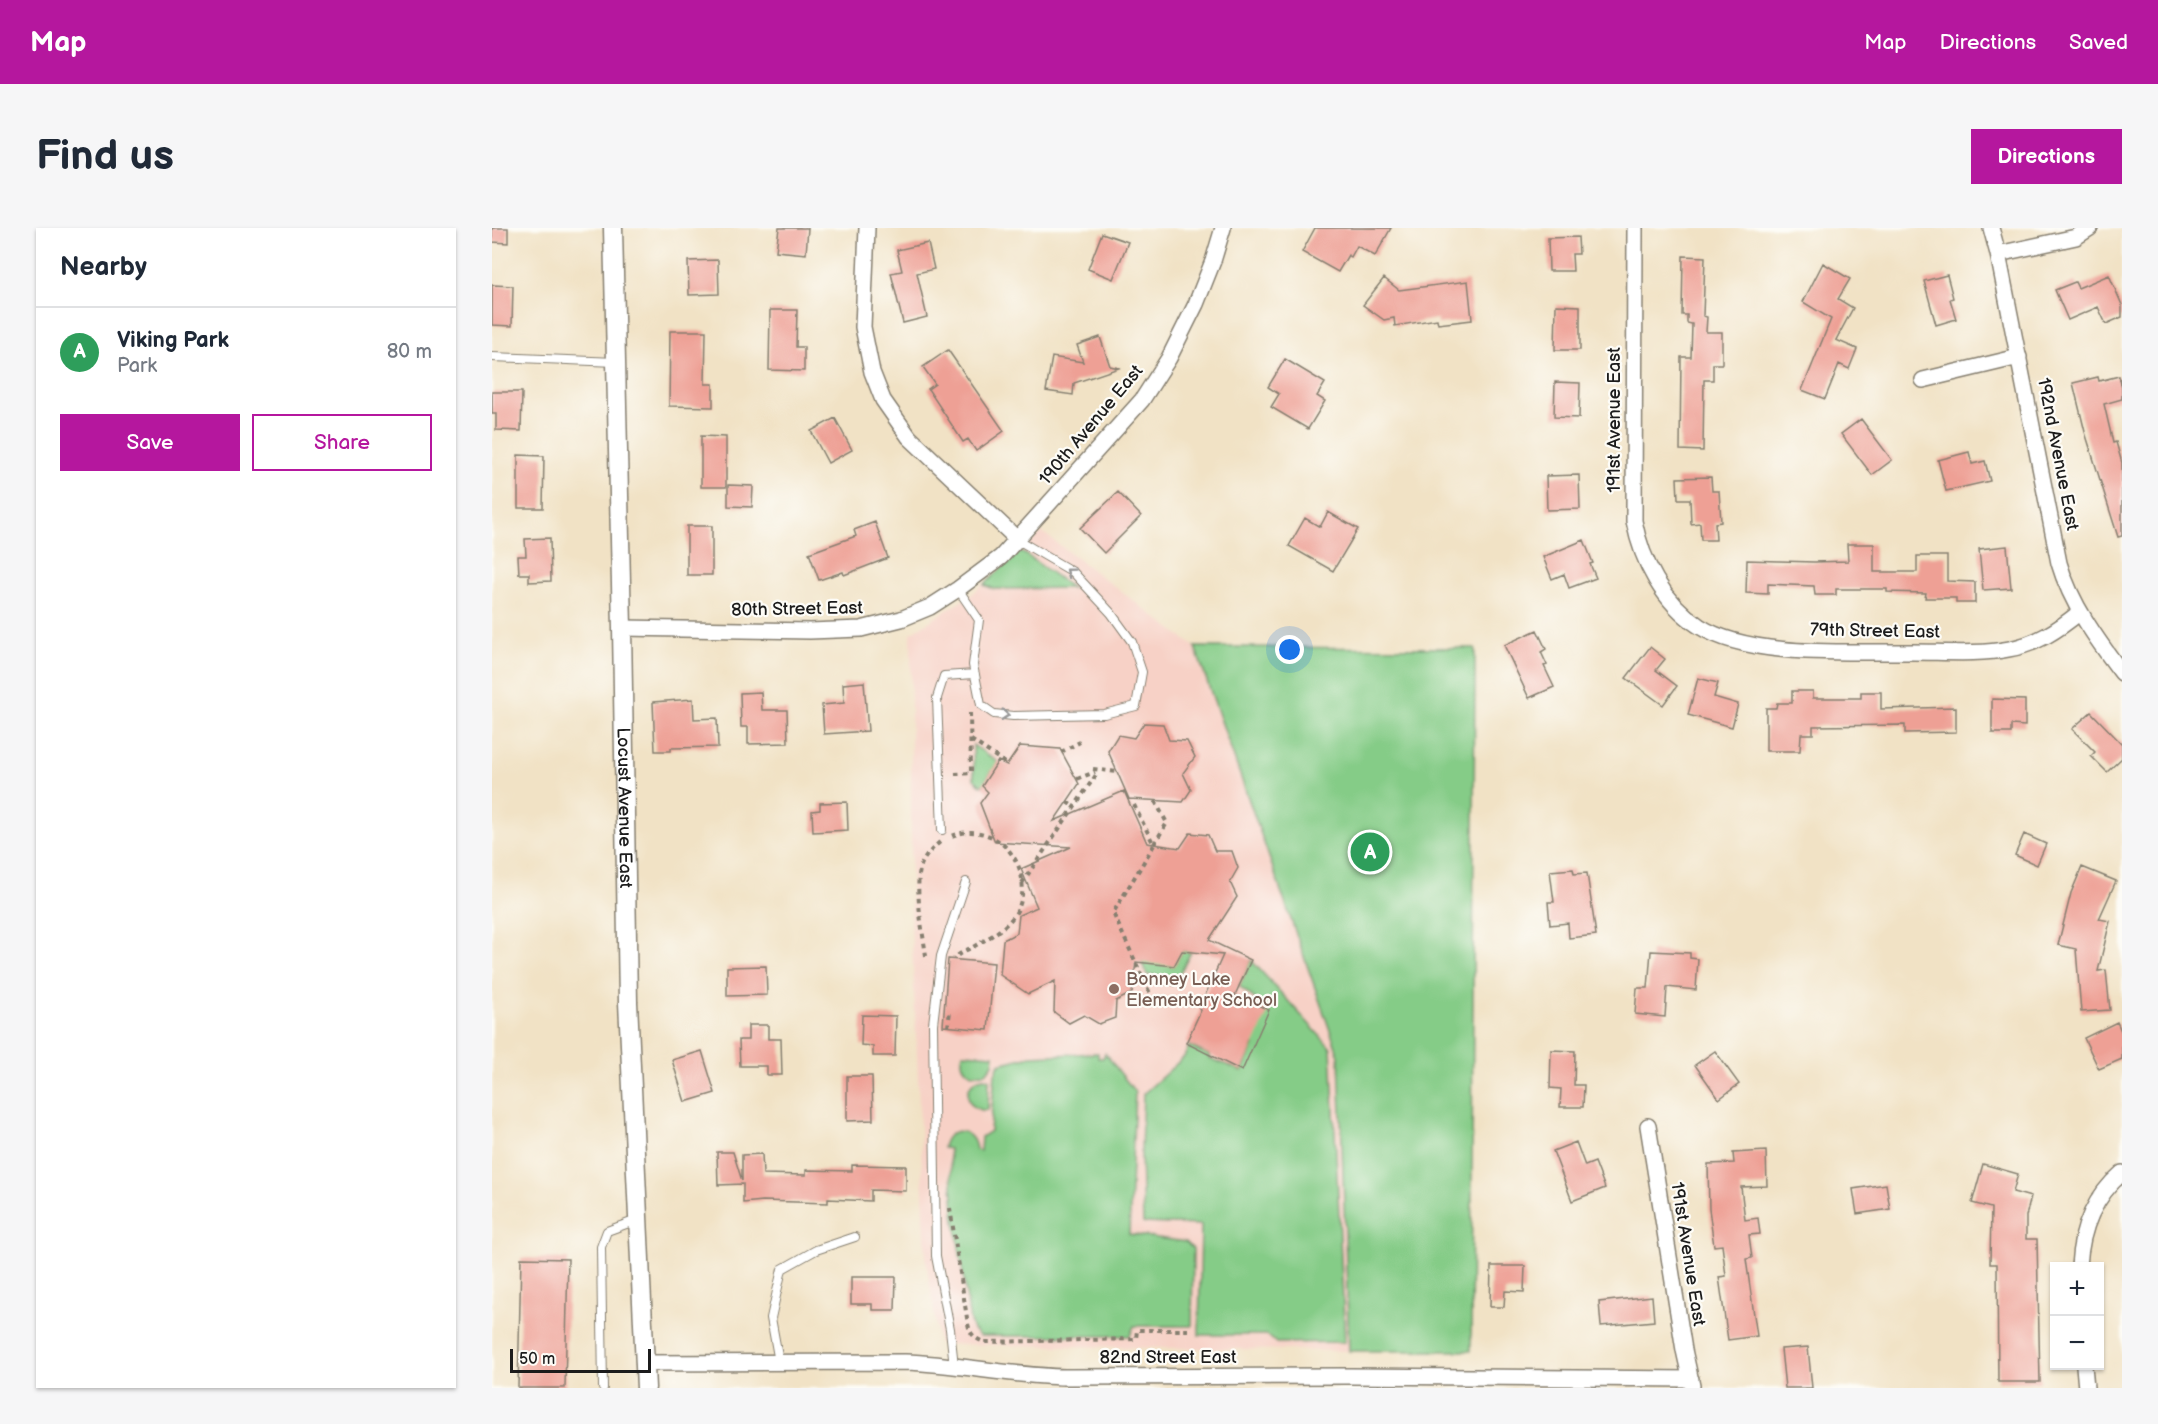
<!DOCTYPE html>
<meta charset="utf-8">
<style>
:root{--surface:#fff;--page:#f6f6f7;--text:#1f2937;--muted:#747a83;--line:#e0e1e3;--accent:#b5179e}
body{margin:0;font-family:"Balsamiq Sans",sans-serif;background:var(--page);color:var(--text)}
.controls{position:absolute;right:18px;bottom:18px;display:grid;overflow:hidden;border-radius:0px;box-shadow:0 2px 4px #0004}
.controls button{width:54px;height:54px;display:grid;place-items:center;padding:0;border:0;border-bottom:2px solid var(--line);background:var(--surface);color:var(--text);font:30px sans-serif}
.scale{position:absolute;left:18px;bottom:15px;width:141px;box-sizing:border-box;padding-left:6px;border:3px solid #1c1c1c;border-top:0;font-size:16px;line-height:21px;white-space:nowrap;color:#1c1c1c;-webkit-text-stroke:4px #fdfcf7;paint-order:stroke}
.you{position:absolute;left:798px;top:422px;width:21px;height:21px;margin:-15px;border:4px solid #fff;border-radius:50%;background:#1a73e8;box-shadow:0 0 0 9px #1a73e833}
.badge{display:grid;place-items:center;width:39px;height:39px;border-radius:50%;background:var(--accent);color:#fff;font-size:20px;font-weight:700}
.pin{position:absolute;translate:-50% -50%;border:3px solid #fff;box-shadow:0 2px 6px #0006}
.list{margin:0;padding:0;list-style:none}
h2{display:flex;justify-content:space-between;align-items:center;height:78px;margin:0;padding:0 24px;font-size:26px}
h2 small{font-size:20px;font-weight:400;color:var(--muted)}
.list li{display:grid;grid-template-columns:39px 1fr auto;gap:18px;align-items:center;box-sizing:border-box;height:90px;padding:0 24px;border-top:2px solid var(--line)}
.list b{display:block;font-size:22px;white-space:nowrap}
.list p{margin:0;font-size:20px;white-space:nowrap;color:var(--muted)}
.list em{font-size:20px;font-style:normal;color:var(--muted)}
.actions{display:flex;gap:12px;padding:18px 24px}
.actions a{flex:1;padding:14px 0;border:2px solid var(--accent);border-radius:0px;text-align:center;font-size:21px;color:var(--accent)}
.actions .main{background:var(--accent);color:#fff}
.map{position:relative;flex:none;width:1630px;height:1160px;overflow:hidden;border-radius:0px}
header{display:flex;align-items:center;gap:36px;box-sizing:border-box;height:84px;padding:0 30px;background:var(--accent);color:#fff}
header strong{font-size:28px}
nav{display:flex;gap:33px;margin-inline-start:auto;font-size:21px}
.intro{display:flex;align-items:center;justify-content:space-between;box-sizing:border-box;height:144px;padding:0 36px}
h1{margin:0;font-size:42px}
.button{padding:15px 27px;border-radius:0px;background:var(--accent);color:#fff;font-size:21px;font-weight:700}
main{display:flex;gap:36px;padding:0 36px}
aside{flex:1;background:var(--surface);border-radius:0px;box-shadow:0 2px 4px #0004}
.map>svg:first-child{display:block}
.built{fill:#f7d1c6}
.green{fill:#85cc87;stroke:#507452;stroke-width:1.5}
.building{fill:#eea095}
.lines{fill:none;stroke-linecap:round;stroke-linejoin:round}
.service-casing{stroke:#867f70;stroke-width:10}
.minor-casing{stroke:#867f70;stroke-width:18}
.tertiary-casing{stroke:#867f70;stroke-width:21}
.path{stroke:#867f70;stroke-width:4;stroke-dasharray:4.5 4.5;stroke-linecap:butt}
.service{stroke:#fff;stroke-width:8}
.minor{stroke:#fff;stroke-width:15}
.tertiary{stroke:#fff;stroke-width:18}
.oneway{stroke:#999}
.education-dot{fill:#8d6e63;stroke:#fdfcf7;stroke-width:2}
.labels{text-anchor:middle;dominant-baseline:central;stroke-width:4.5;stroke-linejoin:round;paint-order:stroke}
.street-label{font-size:18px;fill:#1c1c1c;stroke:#fdfcf7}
.education-label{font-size:18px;fill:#785e54;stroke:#fdfcf7;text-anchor:start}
</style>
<header>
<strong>Map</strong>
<nav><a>Map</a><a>Directions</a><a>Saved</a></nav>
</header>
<div class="intro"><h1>Find us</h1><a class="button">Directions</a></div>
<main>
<aside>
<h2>Nearby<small></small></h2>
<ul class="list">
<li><span class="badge" style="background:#2e9e5b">A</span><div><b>Viking Park</b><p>Park</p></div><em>80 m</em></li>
</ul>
<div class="actions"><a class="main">Save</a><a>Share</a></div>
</aside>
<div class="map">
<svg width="1630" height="1160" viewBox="0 0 1630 1160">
<rect width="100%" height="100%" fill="#fdfcf7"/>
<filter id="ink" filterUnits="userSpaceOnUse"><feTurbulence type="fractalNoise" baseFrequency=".0167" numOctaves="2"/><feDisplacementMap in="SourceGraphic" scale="12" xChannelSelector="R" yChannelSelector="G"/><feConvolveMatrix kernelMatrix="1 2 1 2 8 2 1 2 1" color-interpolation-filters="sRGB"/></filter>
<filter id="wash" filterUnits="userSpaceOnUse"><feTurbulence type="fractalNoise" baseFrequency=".008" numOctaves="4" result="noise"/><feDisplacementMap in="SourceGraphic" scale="24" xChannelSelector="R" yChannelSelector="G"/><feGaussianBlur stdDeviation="1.35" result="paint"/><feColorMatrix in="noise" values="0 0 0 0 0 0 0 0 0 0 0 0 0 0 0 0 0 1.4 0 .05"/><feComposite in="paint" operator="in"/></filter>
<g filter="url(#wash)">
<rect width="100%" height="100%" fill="#f1e2c5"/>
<path class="built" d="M 550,304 L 703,419 L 847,828 L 857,1123 L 447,1116 L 434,1032 L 419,695 L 419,405 L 479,367 Z"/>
<path class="green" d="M 528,324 L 533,326 L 580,360 L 502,361 L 492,357 L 523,327 Z
M 703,419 L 983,420 L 979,1123 L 857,1123 L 847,828 Z
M 481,517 L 506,534 L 490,558 L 482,551 Z
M 690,723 L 699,724 L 686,749 L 655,747 L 647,728 L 681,738 Z
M 759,732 L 839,820 L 853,1114 L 784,1115 L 775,1107 L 707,1107 L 709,997 L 651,995 L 649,924 L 651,866 L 692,829 L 697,818 L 717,827 L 717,830 L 750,843 L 762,817 L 740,808 L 776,782 L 747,758 Z
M 471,825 L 502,827 L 501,836 L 494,845 L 480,846 C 471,841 468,835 471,825 Z
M 606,825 L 606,830 L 611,830 L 613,825 L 643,864 L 637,1006 L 694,1014 L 701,1021 L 700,1098 L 642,1098 L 638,1108 L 488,1108 L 481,1102 L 478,1093 L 463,993 L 457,921 L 451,920 C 455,896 482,899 484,922 L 488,923 L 489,909 L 498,903 L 503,846 L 507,836 L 539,828 Z
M 492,850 L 497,851 L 496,882 C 472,885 468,853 492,850 Z"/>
<g id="blocks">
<path class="building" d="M 0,0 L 16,0 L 16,15 L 0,14 Z
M 287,0 L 316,0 L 314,26 L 284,23 Z
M 823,0 L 899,0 L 883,28 L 865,18 L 859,29 L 856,27 L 846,44 L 810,24 Z
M 610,5 L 636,14 L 621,51 L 596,41 Z
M 1086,9 L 1087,26 L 1080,26 L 1081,43 L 1057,43 L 1056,10 Z
M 436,15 L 442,41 L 425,45 L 435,89 L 411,95 L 399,45 L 410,43 L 405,22 Z
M 1191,28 L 1213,29 L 1211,88 L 1215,89 L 1214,104 L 1230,104 L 1230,136 L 1221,136 L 1221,152 L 1212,152 L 1211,223 L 1188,222 L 1189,129 L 1199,129 L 1200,96 L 1195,95 L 1195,87 L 1190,87 Z
M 226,32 L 227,66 L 197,67 L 196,33 Z
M 1331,35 L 1358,51 L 1346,71 L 1361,80 L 1344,112 L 1365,121 L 1357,141 L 1347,136 L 1333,171 L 1310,162 L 1339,91 L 1311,74 Z
M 1455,47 L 1461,70 L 1458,71 L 1464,91 L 1444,97 L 1432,53 Z
M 1617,47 L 1630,77 L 1630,89 L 1614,96 L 1606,79 L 1576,92 L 1563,62 L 1583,54 L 1586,60 Z
M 892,50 L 907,62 L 976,53 L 980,92 L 946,96 L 945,91 L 903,98 L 902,90 L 892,92 L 871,77 Z
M 0,57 L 21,58 L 20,98 L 0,97 Z
M 1064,77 L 1088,78 L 1088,122 L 1063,122 Z
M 278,82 L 305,82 L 304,119 L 312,119 L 312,143 L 277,142 Z
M 178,103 L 214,103 L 213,156 L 221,156 L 221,179 L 177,178 Z
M 608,109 L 618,138 L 627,140 L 582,155 L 581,167 L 554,163 L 560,129 L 591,134 L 585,117 Z
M 456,122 L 512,203 L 484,223 L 476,211 L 471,214 L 436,161 L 443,156 L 431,139 Z
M 793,131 L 833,155 L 825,168 L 833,173 L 816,201 L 779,179 L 787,166 L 776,159 Z
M 1627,148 L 1630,160 L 1630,171 L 1612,176 L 1621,215 L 1624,214 L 1630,235 L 1630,308 L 1626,309 L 1593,204 L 1581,155 L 1606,149 L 1607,153 Z
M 1063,154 L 1088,155 L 1087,190 L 1062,189 Z
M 0,164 L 30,164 L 29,203 L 4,202 L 4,186 L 0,186 Z
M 343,190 L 360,222 L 336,235 L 319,203 Z
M 1369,191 L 1400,232 L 1380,247 L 1349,206 Z
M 209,208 L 234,209 L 234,259 L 209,259 Z
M 1477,224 L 1480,236 L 1493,233 L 1498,253 L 1454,263 L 1446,232 Z
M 26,227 L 52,228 L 51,280 L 26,280 Z
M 1087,247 L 1088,281 L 1055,282 L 1054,248 Z
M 1219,249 L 1220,263 L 1227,263 L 1229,294 L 1223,295 L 1224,312 L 1209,312 L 1208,295 L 1199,296 L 1198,271 L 1186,271 L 1185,250 Z
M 236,257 L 261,258 L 260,279 L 236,278 Z
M 626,264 L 649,288 L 612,325 L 588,300 Z
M 836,284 L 866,301 L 841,343 L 797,318 L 813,290 L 828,299 Z
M 383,294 L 396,330 L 352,347 L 351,344 L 327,352 L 317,325 L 364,308 L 362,302 Z
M 195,298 L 220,298 L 220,347 L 195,347 Z
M 58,310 L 59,353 L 37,354 L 37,346 L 27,346 L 26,328 L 34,328 L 33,311 Z
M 1092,312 L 1101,335 L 1098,336 L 1104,350 L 1077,360 L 1072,346 L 1060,351 L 1051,329 Z
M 1355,316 L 1382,316 L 1382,344 L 1425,344 L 1425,328 L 1455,328 L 1455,353 L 1483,354 L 1483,375 L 1464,375 L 1464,370 L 1433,370 L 1434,365 L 1395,364 L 1395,361 L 1344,361 L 1344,367 L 1323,367 L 1322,358 L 1276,356 L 1276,366 L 1254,365 L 1255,332 L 1322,334 L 1356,333 Z
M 1515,318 L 1519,360 L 1491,362 L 1487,321 Z
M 1045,402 L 1054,421 L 1049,424 L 1055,437 L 1052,438 L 1062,459 L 1037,470 L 1012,417 Z
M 1158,419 L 1173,431 L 1164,442 L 1185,458 L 1171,477 L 1134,450 Z
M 1206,450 L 1226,455 L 1222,469 L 1246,476 L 1240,499 L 1196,487 Z
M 372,454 L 376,503 L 332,506 L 330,477 L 352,475 L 351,456 Z
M 1300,463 L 1321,463 L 1321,470 L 1369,470 L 1369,464 L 1389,464 L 1389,481 L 1464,479 L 1464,504 L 1413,505 L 1413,497 L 1321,498 L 1321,506 L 1309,506 L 1308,523 L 1274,523 L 1274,480 L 1284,480 L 1285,475 L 1300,475 Z
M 269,464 L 270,482 L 295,482 L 296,515 L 256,516 L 256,499 L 249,499 L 248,465 Z
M 201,471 L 202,491 L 225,490 L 226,519 L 179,520 L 179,523 L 163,523 L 161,474 Z
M 1500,471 L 1533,472 L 1533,498 L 1519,497 L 1519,505 L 1500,505 Z
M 1599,484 L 1630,516 L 1630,530 L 1615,544 L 1599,528 L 1603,524 L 1580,501 Z
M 652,495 L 671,496 L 677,512 L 695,513 L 703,529 L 691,545 L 699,562 L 691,574 L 637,571 L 616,523 L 626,507 L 642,510 Z
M 528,518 L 568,521 L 587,556 L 562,593 L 632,563 L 655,615 L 688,620 L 698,605 L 716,607 L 723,623 L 740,623 L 746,640 L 738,654 L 745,669 L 717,712 L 759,732 L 743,767 L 777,782 L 750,843 L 694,815 L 709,782 L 707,781 L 731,727 L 690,723 L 682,738 L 644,734 L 640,765 L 624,773 L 623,790 L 607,796 L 592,787 L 577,795 L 562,784 L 563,753 L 536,766 L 508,747 L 511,712 L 525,705 L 527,687 L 545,679 L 529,641 L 579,619 L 503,614 L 488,575 L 496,564 L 490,558 L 506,533 L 515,537 Z
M 355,574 L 356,602 L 321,604 L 320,583 L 328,582 L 328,575 Z
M 1532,606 L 1554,616 L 1545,637 L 1523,627 Z
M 1590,639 L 1624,653 L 1607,691 L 1618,693 L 1606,743 L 1614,742 L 1618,782 L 1589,784 L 1584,721 L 1566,717 L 1579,665 Z
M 1081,641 L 1082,646 L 1095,645 L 1104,707 L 1077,710 L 1076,695 L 1058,697 L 1056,674 L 1062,674 L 1058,643 Z
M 1159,723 L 1198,725 L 1198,730 L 1206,731 L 1204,762 L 1175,759 L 1173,789 L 1143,786 L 1145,760 L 1156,760 Z
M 456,731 L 502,735 L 496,802 L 451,798 Z
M 274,738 L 275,767 L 235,768 L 235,739 Z
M 370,787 L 404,788 L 403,828 L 381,828 L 381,818 L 369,817 Z
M 1625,794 L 1630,805 L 1630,831 L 1607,841 L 1592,810 Z
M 256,797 L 276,797 L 276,811 L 289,811 L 290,847 L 275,847 L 275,838 L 248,838 L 247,812 L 256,812 Z
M 1059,822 L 1083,823 L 1082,857 L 1092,857 L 1091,879 L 1068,879 L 1069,861 L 1058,860 Z
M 210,823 L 223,865 L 193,874 L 180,832 Z
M 1223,823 L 1247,856 L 1227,871 L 1203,837 Z
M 355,848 L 380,848 L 381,892 L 355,893 Z
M 1084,914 L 1093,938 L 1103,934 L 1113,960 L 1080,973 L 1061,923 Z
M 1274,923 L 1275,958 L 1249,959 L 1253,992 L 1266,990 L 1268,1006 L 1257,1007 L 1260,1030 L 1254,1031 L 1265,1108 L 1236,1112 L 1227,1049 L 1234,1048 L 1230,1017 L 1222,1018 L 1217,981 L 1216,936 L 1242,935 L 1241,925 Z
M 225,924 L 241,924 L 250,953 L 250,927 L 270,926 L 271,946 L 314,947 L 314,942 L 360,943 L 360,937 L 414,938 L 414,963 L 379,962 L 379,973 L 336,971 L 336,975 L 271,973 L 251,975 L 251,956 L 226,957 Z
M 1491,936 L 1526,946 L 1521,964 L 1539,969 L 1534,988 L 1534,1011 L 1545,1011 L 1548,1154 L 1506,1154 L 1505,1036 L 1498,1036 L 1499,980 L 1480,975 Z
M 1394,956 L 1398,981 L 1365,986 L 1361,961 Z
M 29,1030 L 76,1031 L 73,1160 L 26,1160 Z
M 999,1038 L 1033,1038 L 1032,1064 L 1013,1063 L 1012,1079 L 998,1079 Z
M 359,1049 L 404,1049 L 403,1082 L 380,1082 L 380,1076 L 359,1076 Z
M 1160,1068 L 1162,1093 L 1109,1098 L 1107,1074 Z
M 1316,1119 L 1320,1160 L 1293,1160 L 1289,1121 Z"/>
</g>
</g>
<g filter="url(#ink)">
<use href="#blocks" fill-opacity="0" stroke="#867f70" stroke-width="1.5"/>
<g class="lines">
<defs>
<path id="service" d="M 0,129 L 124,134
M 466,361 L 487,392 L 481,437 L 489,477 L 502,486 L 521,488 L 612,486 L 644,478 L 650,444 L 640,414 L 619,385 L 581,344 L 526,312
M 450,602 L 445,470 L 452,448 L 483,446
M 287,1134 L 279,1090 L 290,1041 L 324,1022 L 363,1009
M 462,1138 L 458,1101 L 444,1028 L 441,796 L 449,728 L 474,654
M 111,1160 L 109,1019 L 115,1003 L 145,992"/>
<path id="minor" d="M 375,0 L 371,99 L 380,144 L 391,172 L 417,209 L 526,312
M 1143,0 L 1142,293 C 1150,334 1171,374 1207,398 C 1259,431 1360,423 1421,424 C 1452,424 1486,427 1517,421 C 1545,416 1566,402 1588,384
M 1499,0 L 1506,26 L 1567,335 C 1579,376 1605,412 1630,445
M 1506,26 L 1584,9 L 1598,0
M 1431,152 L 1527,129
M 130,400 L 318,403 L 369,401 L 409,391 L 438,379 L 466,361 L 509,329 L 650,172 L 677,130 L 704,76 L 721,33 L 731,0
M 1156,898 L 1192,1122 L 1200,1158
M 1587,1038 C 1589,1001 1602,969 1630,945
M 153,1135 L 413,1134 C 467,1136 520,1148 573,1149 L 859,1148 L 1199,1151
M 1592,1138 L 1594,1160"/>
<g id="tertiary">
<path id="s1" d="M 121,0 L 130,400 L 136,774 L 154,1160"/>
</g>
</defs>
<use href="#service" class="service-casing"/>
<use href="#minor" class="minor-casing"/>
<use href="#tertiary" class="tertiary-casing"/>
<path class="path" d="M 479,512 L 515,536
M 569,524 L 588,514
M 601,541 L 625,544
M 463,546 L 479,545 L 478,485
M 585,551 L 603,544
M 575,574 L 582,579
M 642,577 L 662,617 L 621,685 L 661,772
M 460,608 C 500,591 539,632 529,672 C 524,695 500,708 481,719 C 474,722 466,726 462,731
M 662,616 L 675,595 L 663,573
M 530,655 L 604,547
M 434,728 C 431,704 421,657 430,635 C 434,627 441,620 448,614
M 653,753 L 688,757
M 456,799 L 458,783
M 458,980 L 475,1090 C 477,1103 479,1109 492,1114 L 644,1111 L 645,1102 L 696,1102"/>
<use href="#service" class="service"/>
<use href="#minor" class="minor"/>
<use href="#tertiary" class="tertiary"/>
</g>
<defs><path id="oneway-chevron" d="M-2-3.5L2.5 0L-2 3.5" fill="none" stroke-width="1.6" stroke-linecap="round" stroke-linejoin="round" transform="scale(1.5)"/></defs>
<g class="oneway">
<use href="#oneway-chevron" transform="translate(578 344) rotate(-143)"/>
<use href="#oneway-chevron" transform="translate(513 487) rotate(6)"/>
</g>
</g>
<circle class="education-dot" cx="622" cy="761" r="6"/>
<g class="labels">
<g class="street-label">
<text transform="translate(1122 192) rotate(-90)">191st Avenue East</text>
<text transform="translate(599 197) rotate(-50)">190th Avenue East</text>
<text transform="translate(1566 226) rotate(79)">192nd Avenue East</text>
<text transform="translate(305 381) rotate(-1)">80th Street East</text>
<text transform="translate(1383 403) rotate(1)">79th Street East</text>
<text stroke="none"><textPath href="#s1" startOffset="580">Locust Avenue East</textPath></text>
<text transform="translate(1196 1026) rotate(81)">191st Avenue East</text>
<text x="676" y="1129">82nd Street East</text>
</g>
<g class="education-label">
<text x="634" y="751">Bonney Lake<tspan x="634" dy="21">Elementary School</tspan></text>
</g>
</g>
</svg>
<div class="controls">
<button>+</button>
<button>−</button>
</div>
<div class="scale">50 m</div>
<div class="you"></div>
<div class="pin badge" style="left:878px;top:624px;background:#2e9e5b">A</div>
</div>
</main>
